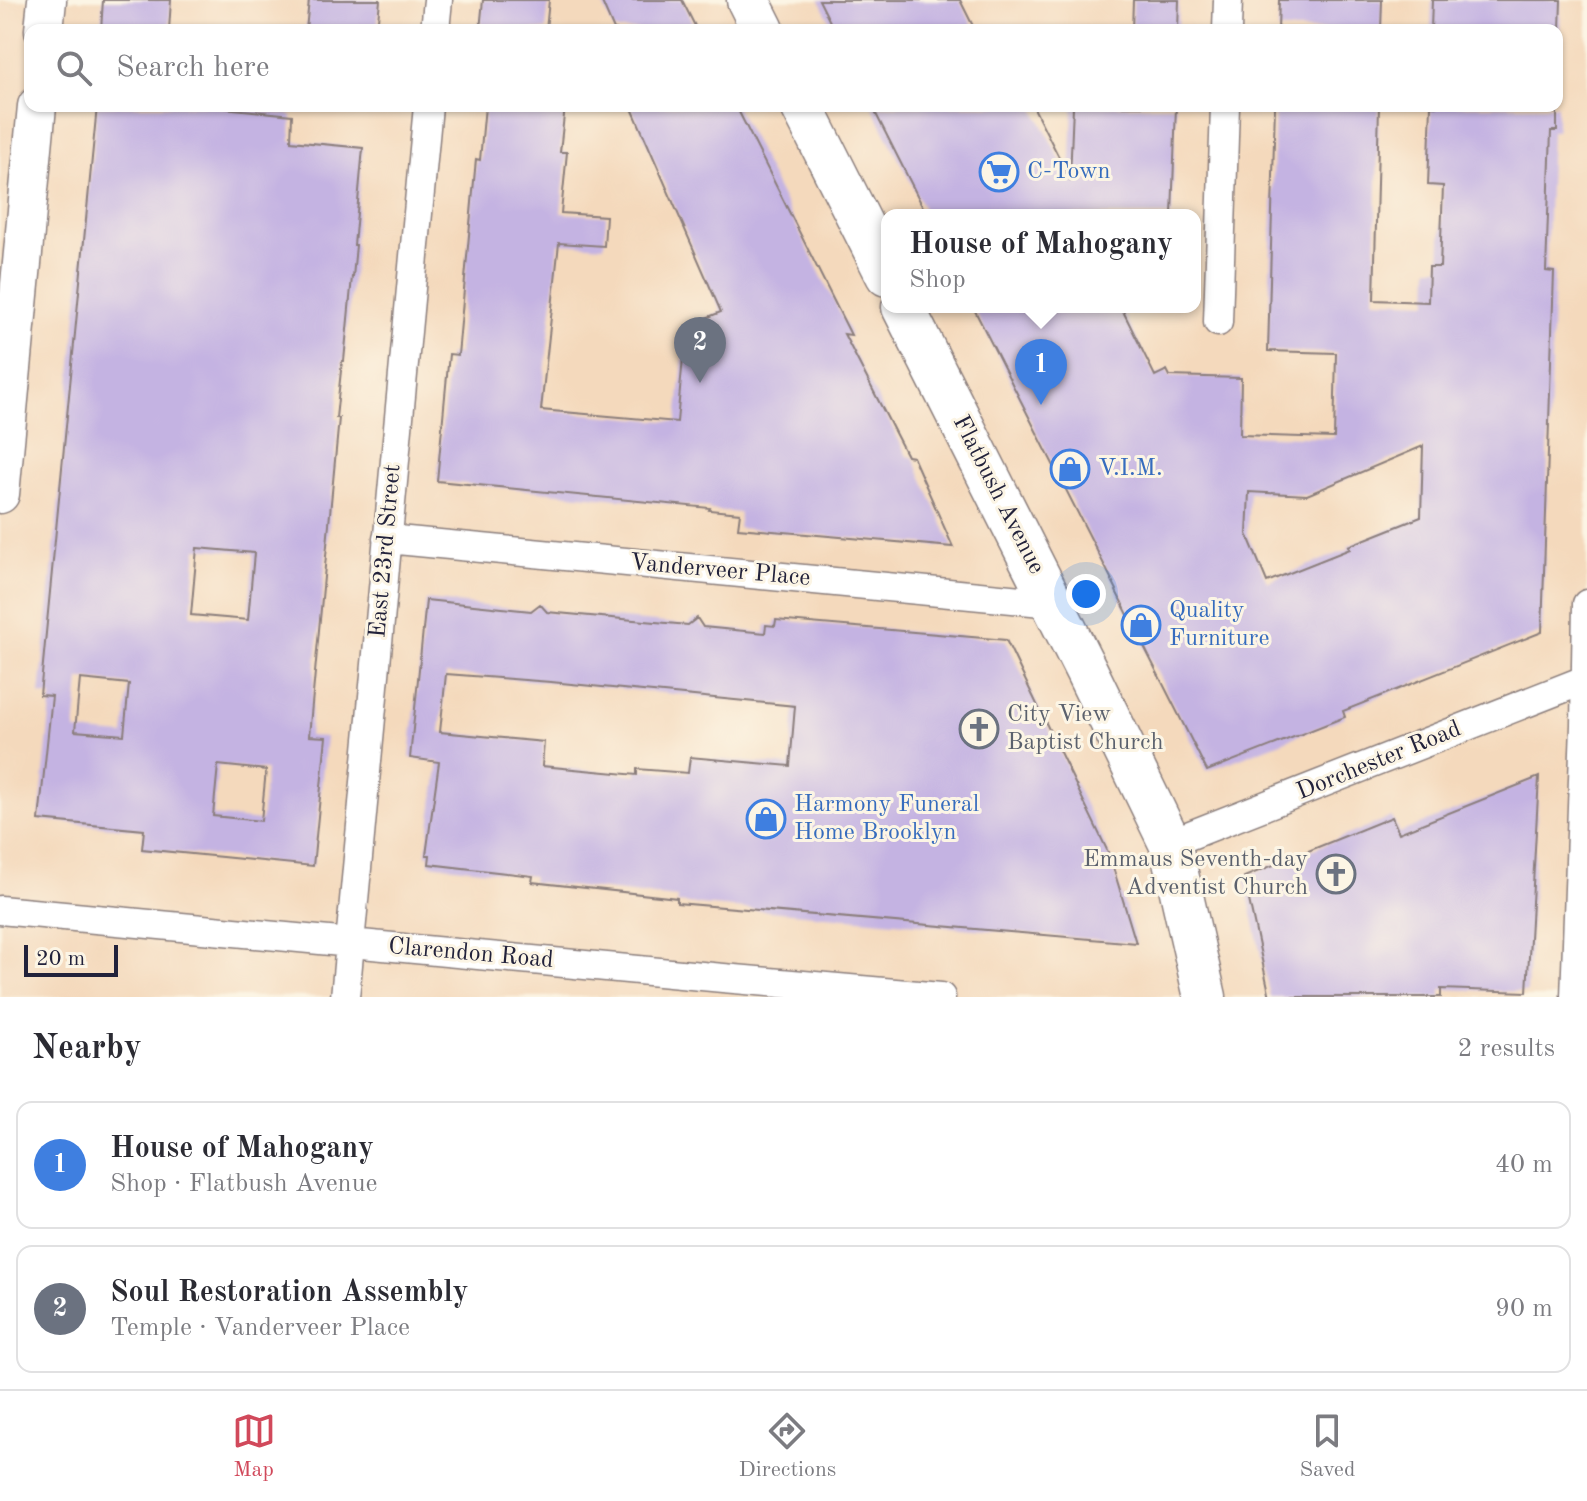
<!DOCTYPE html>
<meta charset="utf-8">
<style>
:root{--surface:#fff;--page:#f7f7f7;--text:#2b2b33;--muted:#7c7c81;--line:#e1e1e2;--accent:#d1495b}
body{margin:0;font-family:"Old Standard TT",serif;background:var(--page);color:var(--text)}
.scale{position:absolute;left:24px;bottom:20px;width:94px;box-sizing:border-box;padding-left:8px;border:4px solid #22223b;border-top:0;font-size:22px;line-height:28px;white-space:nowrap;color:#22223b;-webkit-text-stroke:6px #fcf5e5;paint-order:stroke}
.you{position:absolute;left:1086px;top:594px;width:28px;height:28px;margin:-20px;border:6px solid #fff;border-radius:50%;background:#1a73e8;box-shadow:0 0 0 12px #1a73e833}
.badge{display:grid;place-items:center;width:52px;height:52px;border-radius:50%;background:var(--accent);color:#fff;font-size:26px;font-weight:700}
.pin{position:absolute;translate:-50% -66px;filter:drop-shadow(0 2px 4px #0008)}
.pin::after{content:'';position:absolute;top:42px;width:28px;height:24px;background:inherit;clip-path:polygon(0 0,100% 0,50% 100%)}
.popup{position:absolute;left:881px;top:209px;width:320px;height:104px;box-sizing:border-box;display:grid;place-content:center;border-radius:16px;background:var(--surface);filter:drop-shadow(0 2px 6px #0005);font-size:26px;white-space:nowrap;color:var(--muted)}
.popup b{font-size:30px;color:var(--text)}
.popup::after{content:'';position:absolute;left:50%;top:100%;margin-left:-16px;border:16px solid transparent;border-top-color:var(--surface)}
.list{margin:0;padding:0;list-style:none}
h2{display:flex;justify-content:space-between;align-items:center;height:104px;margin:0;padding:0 32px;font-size:34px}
h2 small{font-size:26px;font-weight:400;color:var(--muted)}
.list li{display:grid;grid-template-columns:52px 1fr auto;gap:24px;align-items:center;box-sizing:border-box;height:128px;margin:0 16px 16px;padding:0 16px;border:2px solid var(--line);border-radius:16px}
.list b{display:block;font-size:30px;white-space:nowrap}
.list p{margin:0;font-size:26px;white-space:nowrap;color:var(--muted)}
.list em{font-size:26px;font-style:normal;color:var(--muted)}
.icon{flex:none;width:44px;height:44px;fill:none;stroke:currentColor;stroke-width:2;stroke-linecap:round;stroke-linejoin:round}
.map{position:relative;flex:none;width:1587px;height:997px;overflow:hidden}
.search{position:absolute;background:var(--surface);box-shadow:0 2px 6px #0004;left:24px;right:24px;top:24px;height:88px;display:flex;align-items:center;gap:20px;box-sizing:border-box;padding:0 28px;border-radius:16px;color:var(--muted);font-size:30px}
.sheet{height:392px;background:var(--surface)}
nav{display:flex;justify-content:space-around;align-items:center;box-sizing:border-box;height:112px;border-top:2px solid var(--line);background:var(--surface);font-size:22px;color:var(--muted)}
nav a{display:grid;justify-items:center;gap:4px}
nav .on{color:var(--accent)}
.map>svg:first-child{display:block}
.building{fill:#c4b3e2;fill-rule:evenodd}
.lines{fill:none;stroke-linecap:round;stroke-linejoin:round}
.street-casing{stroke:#8b7e7c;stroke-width:31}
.secondary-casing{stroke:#8b7e7c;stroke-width:41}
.primary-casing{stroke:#8b7e7c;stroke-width:45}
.street{stroke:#fff;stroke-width:28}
.secondary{stroke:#fff;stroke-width:38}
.primary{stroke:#fff;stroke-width:42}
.labels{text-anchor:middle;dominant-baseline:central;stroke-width:6;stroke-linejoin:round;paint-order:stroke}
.shop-label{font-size:24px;fill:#366cbe;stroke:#fcf5e5;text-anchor:start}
.street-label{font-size:24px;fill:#22223b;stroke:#fcf5e5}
.worship-label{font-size:24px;fill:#5b616d;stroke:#fcf5e5;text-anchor:start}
</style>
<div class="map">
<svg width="1587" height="997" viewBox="0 0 1587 997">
<rect width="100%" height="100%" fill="#fcf5e5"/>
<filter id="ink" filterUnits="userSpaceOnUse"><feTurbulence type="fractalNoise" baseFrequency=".0125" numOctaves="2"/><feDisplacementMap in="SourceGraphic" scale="16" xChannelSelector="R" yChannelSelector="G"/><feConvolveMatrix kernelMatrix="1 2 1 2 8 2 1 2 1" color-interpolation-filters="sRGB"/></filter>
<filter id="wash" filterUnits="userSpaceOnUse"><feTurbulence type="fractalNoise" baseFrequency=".006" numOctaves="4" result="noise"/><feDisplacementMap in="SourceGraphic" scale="32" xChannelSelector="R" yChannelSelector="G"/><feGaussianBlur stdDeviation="1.8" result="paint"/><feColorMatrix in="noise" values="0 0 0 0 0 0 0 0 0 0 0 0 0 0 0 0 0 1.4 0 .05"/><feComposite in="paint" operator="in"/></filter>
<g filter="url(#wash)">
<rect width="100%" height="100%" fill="#f4d9bc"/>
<g id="blocks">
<path class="building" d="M 103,0 L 171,0 L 169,30 L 101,30 Z
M 309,0 L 380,0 L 377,30 L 306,30 Z
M 483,0 L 549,0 L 546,30 L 480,30 Z
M 601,0 L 682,0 L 697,30 L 614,30 Z
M 819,0 L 960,0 L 975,30 L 834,30 Z
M 1133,0 L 1179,0 L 1178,30 L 1132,30 Z
M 1279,0 L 1382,0 L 1381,30 L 1278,30 Z
M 1432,0 L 1561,0 L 1560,30 L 1431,30 Z
M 97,106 L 204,106 L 292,115 L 291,141 L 363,148 L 354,245 L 356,245 L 353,277 L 352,277 L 344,361 L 342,361 L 336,418 L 339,418 L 309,736 L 326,737 L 313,866 L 142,849 L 144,830 L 39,820 L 52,696 L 40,695 ZM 197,548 L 254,553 L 248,620 L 191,615 ZM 80,679 L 129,684 L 124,735 L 75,731 ZM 218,765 L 266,770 L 261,821 L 213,816 Z
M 485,106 L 565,106 L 560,152 L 567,152 L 561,213 L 606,216 L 604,246 L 559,243 L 541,410 L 677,422 L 686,326 L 721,312 L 631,106 L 736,106 L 851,335 L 844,334 L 907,456 L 913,457 L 953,547 L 738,528 L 740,513 L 709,510 L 710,508 L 437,481 L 449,354 L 458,355 L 476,159 L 480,160 Z
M 872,106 L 1033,106 L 1070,179 L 1073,106 L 1176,106 L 1172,215 L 927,215 Z
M 1275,106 L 1379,106 L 1374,300 L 1428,302 L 1429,267 L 1440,267 L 1443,186 L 1428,185 L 1431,106 L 1557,106 L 1557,131 L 1551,131 L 1546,271 L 1554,272 L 1542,632 L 1343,711 L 1345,717 L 1207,771 L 1116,591 L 1117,590 L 973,307 L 1121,307 L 1155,376 L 1167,370 L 1170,376 L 1241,378 L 1240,435 L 1334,438 L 1336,353 L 1268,351 ZM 1423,446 L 1421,517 L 1348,546 L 1350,549 L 1267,582 L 1247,534 L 1249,492 L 1307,495 Z
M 426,600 L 531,611 L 540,604 L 547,612 L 688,625 L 697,618 L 703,627 L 765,633 L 766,625 L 775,626 L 776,620 L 1006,640 L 1109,854 L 1136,943 L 677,903 L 677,898 L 532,882 L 533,876 L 429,864 L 430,855 L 426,855 L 439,762 L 410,758 ZM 446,674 L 551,682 L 795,706 L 790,766 L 690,757 L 688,773 L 637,769 L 637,775 L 542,766 L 544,742 L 440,732 Z
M 1539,777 L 1527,992 L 1441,989 L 1441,997 L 1270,997 L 1244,877 L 1392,817 L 1399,833 Z"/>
</g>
</g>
<g filter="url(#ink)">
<use href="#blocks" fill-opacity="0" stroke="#8b7e7c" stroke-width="2"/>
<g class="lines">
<defs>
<path id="street" d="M 435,30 L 438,0
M 1227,30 L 1228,0
M 1218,322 L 1225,106
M 387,539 L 1053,603
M 1170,843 L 1587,679
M 0,910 L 723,978 L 941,997
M 345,997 L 428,106
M 1575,997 L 1585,725 L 1587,604"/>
<path id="secondary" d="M 44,30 L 47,0
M 0,494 L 37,106"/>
<path id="primary" d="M 748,0 L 763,30
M 802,106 L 887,275
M 903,307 L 1086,670 L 1170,843 L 1205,997"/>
</defs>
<use href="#street" class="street-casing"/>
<use href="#secondary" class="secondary-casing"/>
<use href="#primary" class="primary-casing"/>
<use href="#street" class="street"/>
<use href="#secondary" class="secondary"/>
<use href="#primary" class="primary"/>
</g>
</g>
<defs>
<symbol id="supermarket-ring" viewBox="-11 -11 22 22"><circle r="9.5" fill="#fcf5e5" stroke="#3f7fe0" stroke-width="1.5"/><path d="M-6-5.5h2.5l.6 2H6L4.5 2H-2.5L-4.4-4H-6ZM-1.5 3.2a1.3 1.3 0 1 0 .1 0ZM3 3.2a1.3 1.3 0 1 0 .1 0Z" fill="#3f7fe0"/></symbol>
<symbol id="shop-ring" viewBox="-11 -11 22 22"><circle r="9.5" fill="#fcf5e5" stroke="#3f7fe0" stroke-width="1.5"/><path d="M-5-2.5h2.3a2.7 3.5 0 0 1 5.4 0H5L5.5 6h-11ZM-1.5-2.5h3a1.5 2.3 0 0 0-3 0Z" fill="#3f7fe0"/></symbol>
<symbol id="church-ring" viewBox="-11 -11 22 22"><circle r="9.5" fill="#fcf5e5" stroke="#6b7280" stroke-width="1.5"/><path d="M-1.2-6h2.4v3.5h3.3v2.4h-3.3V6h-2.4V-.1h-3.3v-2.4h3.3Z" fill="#6b7280"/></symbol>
</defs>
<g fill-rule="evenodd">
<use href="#supermarket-ring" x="977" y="150" width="44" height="44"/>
<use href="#shop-ring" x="1048" y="447" width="44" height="44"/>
<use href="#shop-ring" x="1119" y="603" width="44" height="44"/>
<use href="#church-ring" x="957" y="707" width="44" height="44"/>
<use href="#shop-ring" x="744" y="797" width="44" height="44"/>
<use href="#church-ring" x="1314" y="852" width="44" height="44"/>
</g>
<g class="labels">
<g class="shop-label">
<text x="1027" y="172">C-Town</text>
<text x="1098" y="469">V.I.M.</text>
<text x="1169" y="611">Quality<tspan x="1169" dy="28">Furniture</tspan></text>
<text x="794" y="805">Harmony Funeral<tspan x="794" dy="28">Home Brooklyn</tspan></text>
</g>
<g class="street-label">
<text transform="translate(998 495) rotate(63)">Flatbush Avenue</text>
<text transform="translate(386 551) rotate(-85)">East 23rd Street</text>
<text transform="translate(720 571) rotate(5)">Vanderveer Place</text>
<text transform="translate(1379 761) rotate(-22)">Dorchester Road</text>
<text transform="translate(471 954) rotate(5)">Clarendon Road</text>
</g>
<g class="worship-label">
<text x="1007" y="715">City View<tspan x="1007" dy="28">Baptist Church</tspan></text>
<text x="1308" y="860" text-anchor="end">Emmaus Seventh-day<tspan x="1308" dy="28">Adventist Church</tspan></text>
</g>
</g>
</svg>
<div class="scale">20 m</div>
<div class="you"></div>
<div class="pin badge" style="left:1041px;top:405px;background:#3f7fe0">1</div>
<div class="popup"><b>House of Mahogany</b>Shop</div>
<div class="pin badge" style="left:700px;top:383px;background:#6b7280">2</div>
<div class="search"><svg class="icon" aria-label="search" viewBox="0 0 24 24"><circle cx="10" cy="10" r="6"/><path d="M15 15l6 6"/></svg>Search here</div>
</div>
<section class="sheet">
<h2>Nearby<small>2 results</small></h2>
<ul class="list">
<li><span class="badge" style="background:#3f7fe0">1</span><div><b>House of Mahogany</b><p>Shop · Flatbush Avenue</p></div><em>40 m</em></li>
<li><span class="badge" style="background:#6b7280">2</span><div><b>Soul Restoration Assembly</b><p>Temple · Vanderveer Place</p></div><em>90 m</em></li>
</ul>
</section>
<nav>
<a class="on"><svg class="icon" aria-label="map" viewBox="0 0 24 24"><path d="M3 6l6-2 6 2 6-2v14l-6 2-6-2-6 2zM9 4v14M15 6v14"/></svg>Map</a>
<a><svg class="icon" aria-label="directions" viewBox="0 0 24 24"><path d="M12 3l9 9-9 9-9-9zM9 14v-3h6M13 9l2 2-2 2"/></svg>Directions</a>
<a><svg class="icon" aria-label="saved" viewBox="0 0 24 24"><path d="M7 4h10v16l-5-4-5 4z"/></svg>Saved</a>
</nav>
